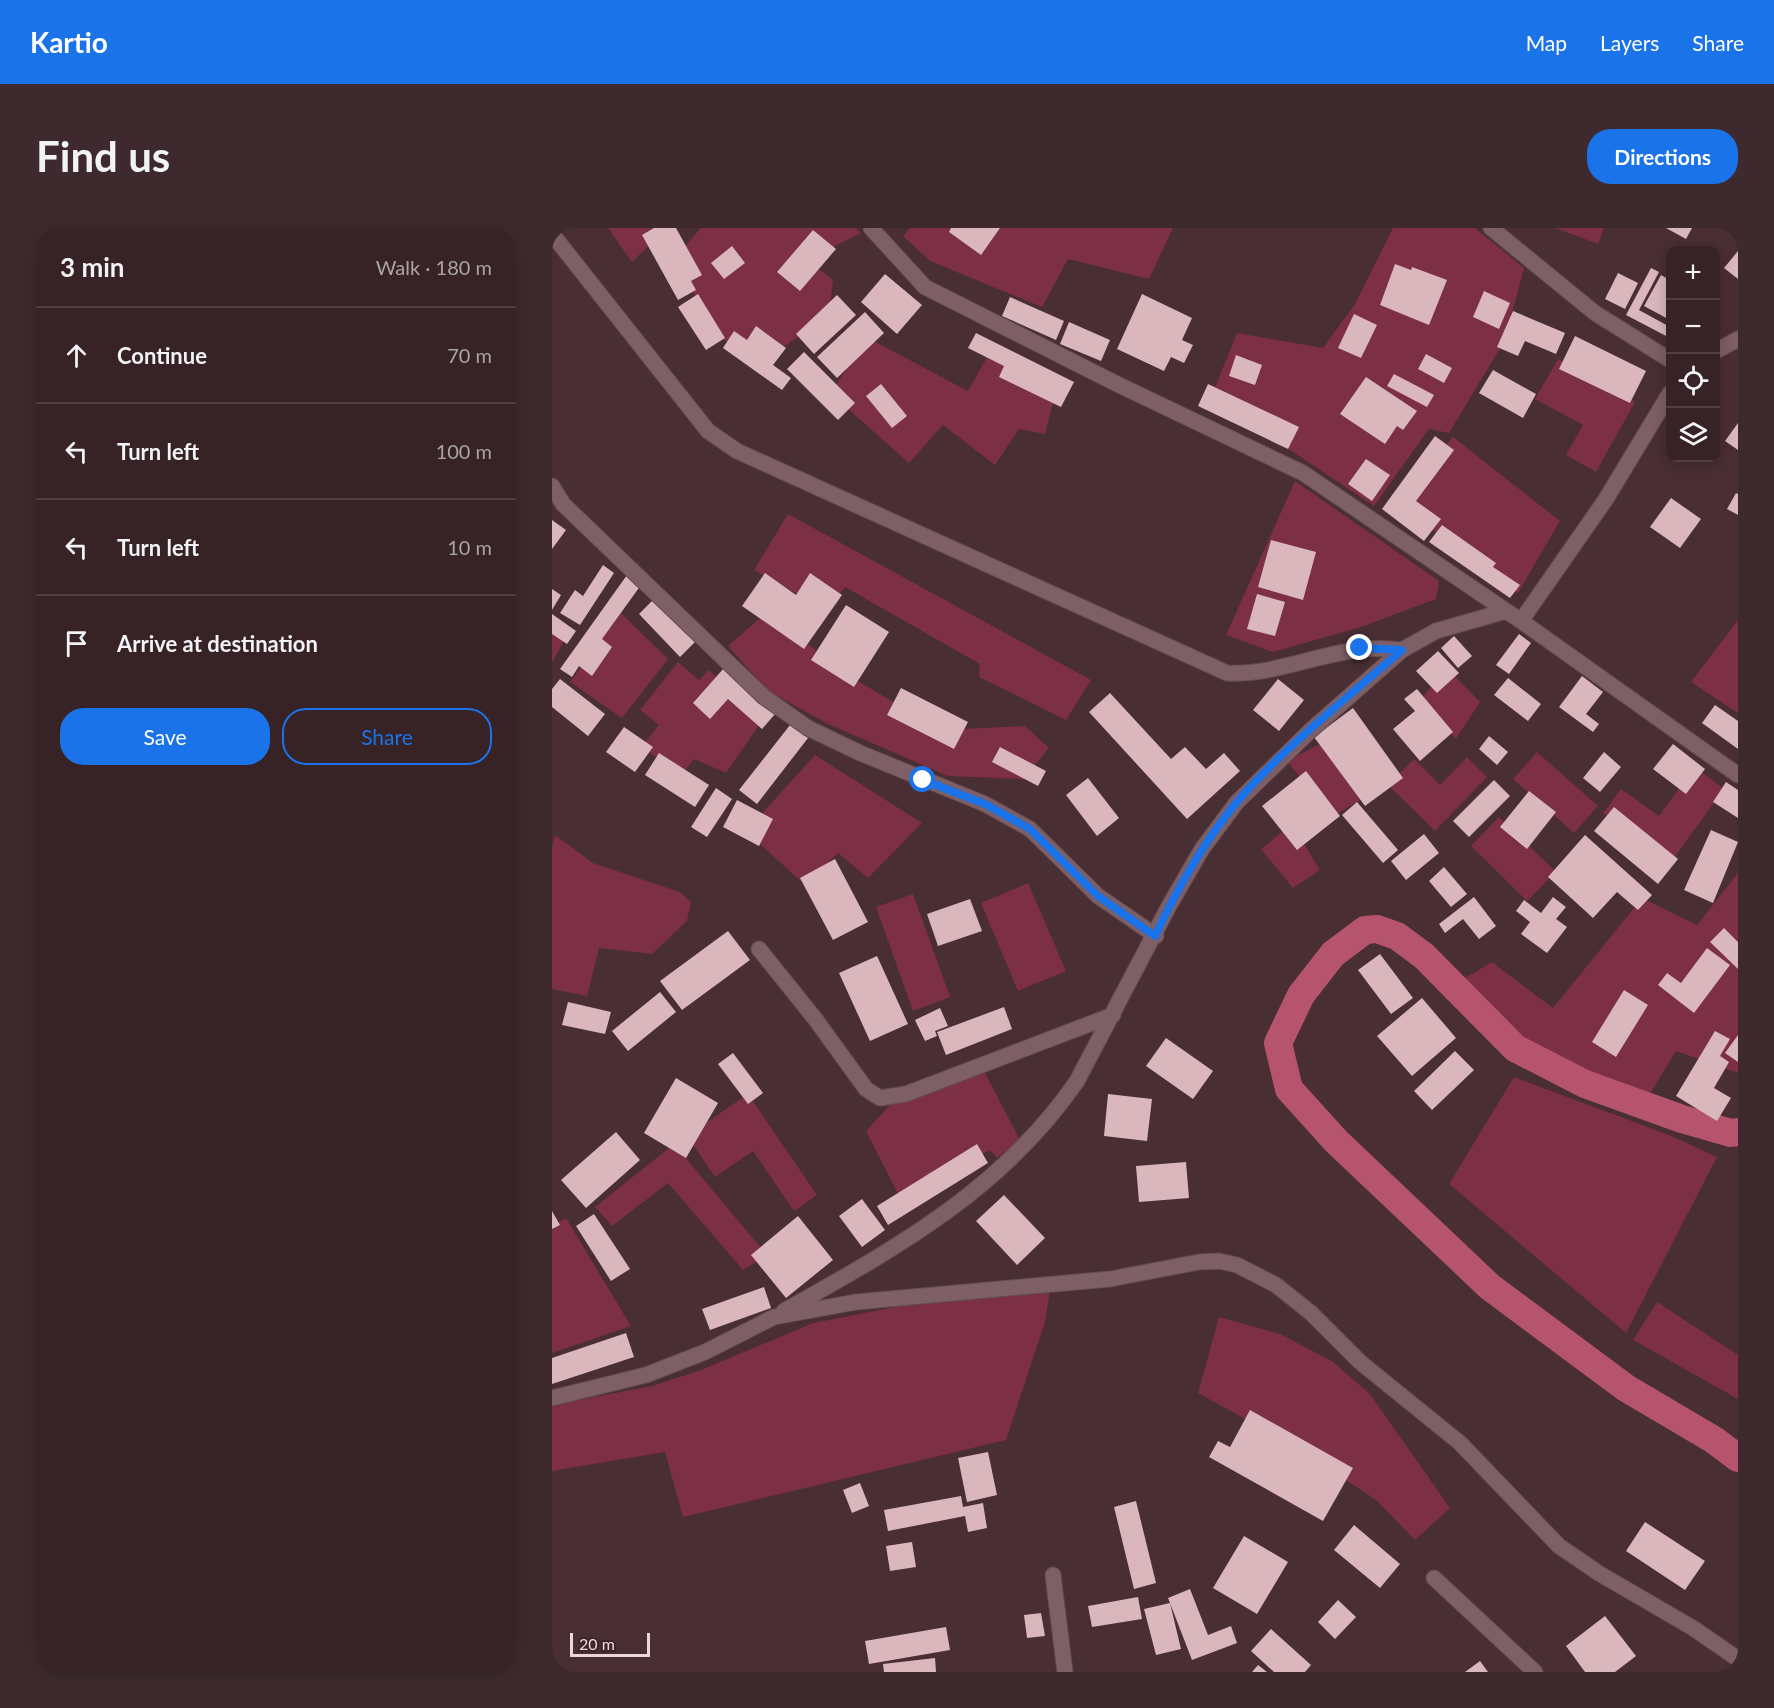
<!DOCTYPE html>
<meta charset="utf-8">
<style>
:root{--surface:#372226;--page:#3e2a2e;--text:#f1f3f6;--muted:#aaa4a7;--line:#513f43;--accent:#1a73e8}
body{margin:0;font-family:Lato,sans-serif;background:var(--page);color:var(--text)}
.controls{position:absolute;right:18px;top:18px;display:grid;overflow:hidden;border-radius:12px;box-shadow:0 3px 15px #0003}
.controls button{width:54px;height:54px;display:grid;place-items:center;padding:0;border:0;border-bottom:2px solid var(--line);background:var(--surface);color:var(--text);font:30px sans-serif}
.scale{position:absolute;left:18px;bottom:15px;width:80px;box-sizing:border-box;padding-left:6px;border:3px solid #ead8db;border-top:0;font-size:16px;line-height:21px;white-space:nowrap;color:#ead8db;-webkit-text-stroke:4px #3e2429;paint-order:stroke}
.stop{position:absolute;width:18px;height:18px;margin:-14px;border:4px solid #1a73e8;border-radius:50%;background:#fff}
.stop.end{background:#1a73e8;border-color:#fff;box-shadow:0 2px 6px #0008}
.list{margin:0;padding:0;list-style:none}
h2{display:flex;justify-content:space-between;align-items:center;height:78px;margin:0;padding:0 24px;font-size:26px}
h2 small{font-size:20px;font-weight:400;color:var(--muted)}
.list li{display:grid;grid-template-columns:39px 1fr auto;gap:18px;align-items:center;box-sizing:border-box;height:96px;padding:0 24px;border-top:2px solid var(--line)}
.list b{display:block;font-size:22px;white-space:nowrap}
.list em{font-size:20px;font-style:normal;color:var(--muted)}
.actions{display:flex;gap:12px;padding:18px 24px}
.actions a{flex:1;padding:14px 0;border:2px solid var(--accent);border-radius:24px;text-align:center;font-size:21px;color:var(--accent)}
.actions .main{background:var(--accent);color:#fff}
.icon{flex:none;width:33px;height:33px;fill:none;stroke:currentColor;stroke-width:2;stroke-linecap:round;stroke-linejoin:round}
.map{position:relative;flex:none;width:1186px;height:1444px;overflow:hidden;border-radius:24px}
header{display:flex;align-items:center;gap:36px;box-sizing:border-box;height:84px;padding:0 30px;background:var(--accent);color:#fff}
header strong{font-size:28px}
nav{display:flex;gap:33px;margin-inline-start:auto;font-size:21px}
.intro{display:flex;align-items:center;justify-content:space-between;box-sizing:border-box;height:144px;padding:0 36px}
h1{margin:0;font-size:42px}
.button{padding:15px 27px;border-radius:24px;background:var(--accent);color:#fff;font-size:21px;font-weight:700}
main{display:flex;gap:36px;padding:0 36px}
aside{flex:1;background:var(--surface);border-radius:24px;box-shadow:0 3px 15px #0003}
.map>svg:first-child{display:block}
.green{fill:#7c2f45}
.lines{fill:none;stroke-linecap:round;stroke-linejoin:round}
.canal{stroke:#b6546d;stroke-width:28}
.building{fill:#d9b7bd}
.minor-casing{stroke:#634c51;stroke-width:17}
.minor{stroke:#7d5f65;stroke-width:15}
.route{stroke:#1a73e8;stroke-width:8}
</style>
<header>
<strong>Kartio</strong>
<nav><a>Map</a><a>Layers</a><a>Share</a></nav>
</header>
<div class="intro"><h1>Find us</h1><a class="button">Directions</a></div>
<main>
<aside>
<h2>3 min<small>Walk · 180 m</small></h2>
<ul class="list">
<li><svg class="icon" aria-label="ahead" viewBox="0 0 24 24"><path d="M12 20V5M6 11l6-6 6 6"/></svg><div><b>Continue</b></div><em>70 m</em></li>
<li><svg class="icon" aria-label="left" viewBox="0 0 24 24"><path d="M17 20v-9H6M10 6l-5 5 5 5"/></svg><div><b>Turn left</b></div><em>100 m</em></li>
<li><svg class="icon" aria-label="left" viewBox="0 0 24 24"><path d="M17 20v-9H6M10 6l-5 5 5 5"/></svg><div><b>Turn left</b></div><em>10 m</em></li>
<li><svg class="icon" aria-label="arrive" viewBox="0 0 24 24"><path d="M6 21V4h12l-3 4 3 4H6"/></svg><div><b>Arrive at destination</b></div></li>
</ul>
<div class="actions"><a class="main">Save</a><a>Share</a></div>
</aside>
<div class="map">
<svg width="1186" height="1444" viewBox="0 0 1186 1444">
<rect width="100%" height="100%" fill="#492e33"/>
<path class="green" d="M 56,0 L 115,0 L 80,34 Z
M 149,0 L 304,0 L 309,5 L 255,32 L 281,52 L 277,88 L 212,132 L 162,107 L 124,28 Z
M 358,0 L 621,0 L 597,51 L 516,31 L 490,79 L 378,33 L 351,8 Z
M 841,0 L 923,0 L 972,40 L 953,112 L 897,205 L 877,201 L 822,278 L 659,169 L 685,105 L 771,120 L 803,76 Z
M 1004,0 L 1052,0 L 1046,16 Z
M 316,110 L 416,163 L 435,129 L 504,163 L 493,206 L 467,201 L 443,237 L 391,197 L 357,235 L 278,165 Z
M 1006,131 L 1083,174 L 1044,244 L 1014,227 L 1031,197 L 983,171 Z
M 901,209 L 1008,293 L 966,365 L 845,275 Z
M 743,253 L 887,353 L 884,371 L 809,399 L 721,424 L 674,407 Z
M 236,286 L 539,452 L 514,492 L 427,449 L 428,436 L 293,359 L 274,382 L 202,342 Z
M 215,384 L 294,446 L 389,502 L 473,498 L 497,520 L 472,551 L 396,548 L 276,496 L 216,463 L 176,418 Z
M 69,385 L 116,431 L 70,490 L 18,454 Z
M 1186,392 L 1186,485 L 1139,454 Z
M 0,399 L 14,409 L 0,435 Z
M 126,434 L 147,452 L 157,442 L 210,493 L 174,545 L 142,531 L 128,549 L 90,518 L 107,497 L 88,482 Z
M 894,439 L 928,474 L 904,511 L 867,474 Z
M 776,512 L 815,568 L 780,589 L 735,533 Z
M 985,524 L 1046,578 L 1022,605 L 961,551 Z
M 263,527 L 370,595 L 316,650 L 286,625 L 253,657 L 194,603 Z
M 915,529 L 935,549 L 883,603 L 836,557 L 862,531 L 888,557 Z
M 1143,539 L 1172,561 L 1119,634 L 1051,585 L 1069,561 L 1107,588 Z
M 947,589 L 1004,644 L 975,673 L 919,618 Z
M 740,596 L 768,642 L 741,660 L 709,621 Z
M 3,607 L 41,635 L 128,664 L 139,674 L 135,693 L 100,726 L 47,720 L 35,768 L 0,761 L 0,619 Z
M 1186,645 L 1186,845 L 1124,823 L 1096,869 L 1037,849 L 968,814 L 908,753 L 940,734 L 1001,780 L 1090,670 L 1145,697 Z
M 476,655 L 514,743 L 466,763 L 429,675 Z
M 361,666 L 398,769 L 361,783 L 324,679 Z
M 432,843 L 468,912 L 445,930 L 438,922 L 349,972 L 314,903 L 338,877 Z
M 962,849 L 1117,907 L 1165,929 L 1074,1105 L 897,956 Z
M 196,866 L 265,967 L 242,983 L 201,923 L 163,949 L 135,908 Z
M 122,916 L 215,1027 L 191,1042 L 116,955 L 60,998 L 43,979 Z
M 14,990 L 79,1098 L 0,1125 L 0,998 Z
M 498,1062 L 493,1094 L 454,1212 L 131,1289 L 113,1224 L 0,1243 L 0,1177 L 100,1158 L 149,1142 L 261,1095 L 369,1074 Z
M 1105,1074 L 1186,1127 L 1186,1171 L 1081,1112 Z
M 667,1089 L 728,1106 L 780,1133 L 818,1166 L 898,1280 L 863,1312 L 824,1272 L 741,1217 L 646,1165 Z"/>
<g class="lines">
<path class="canal" d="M 1186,904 L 1179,905 L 1130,891 L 1033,856 L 963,820 L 872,728 L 845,708 L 825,701 L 813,702 L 781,726 L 749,767 L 726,815 L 737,861 L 784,913 L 938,1059 L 1074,1160 L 1162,1212 L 1186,1230"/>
</g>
<path class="building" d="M 102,0 L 124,0 L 150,47 L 139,53 L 144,62 L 126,72 L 90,7 Z
M 399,0 L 448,0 L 429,27 L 397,4 Z
M 1114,0 L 1140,0 L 1134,11 Z
M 261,2 L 284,21 L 248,63 L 225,44 Z
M 180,18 L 193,35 L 172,51 L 159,35 Z
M 1186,23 L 1186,51 L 1172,40 Z
M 843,36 L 859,42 L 860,39 L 895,52 L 877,97 L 828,77 Z
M 1099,40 L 1107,44 L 1087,82 L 1118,99 L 1118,110 L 1074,87 Z
M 1066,45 L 1086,55 L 1073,81 L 1053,71 Z
M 333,46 L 370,77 L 345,106 L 309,74 Z
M 1109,47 L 1118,52 L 1118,92 L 1092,78 Z
M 932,63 L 958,75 L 947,101 L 921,89 Z
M 146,66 L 173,110 L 154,122 L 126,79 Z
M 590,66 L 640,90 L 630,112 L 641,117 L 632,135 L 619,129 L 612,143 L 565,121 Z
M 285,67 L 304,87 L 262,126 L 244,106 Z
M 458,69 L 512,93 L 504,112 L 450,88 Z
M 961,83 L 1013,105 L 1004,126 L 973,113 L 966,128 L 945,119 Z
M 313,84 L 332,105 L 285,150 L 265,129 Z
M 802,86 L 825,97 L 809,130 L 786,120 Z
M 517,94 L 558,112 L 549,133 L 508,116 Z
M 204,98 L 234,120 L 221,137 L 239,150 L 230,162 L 171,120 L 182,103 L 195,112 Z
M 424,105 L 522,154 L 509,179 L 447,149 L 452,138 L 416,120 Z
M 1023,108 L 1094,143 L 1078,175 L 1007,141 Z
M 252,124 L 303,175 L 286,192 L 235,141 Z
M 874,126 L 900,140 L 892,155 L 866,141 Z
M 684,127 L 710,137 L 703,157 L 677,148 Z
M 941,142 L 984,166 L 971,190 L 927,165 Z
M 842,146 L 882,167 L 875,179 L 835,158 Z
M 814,149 L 865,183 L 851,202 L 845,198 L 833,216 L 788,186 Z
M 329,156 L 355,188 L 340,200 L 314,168 Z
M 656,156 L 747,199 L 736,221 L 646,178 Z
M 1186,195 L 1186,222 L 1173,213 Z
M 883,208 L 902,222 L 864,273 L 889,291 L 872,313 L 830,281 Z
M 814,231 L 838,247 L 820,273 L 796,256 Z
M 1184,265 L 1186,266 L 1186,287 L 1175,281 Z
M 1119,270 L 1149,291 L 1128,320 L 1098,299 Z
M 0,292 L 14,302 L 0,321 Z
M 890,297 L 944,335 L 941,339 L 968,357 L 958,370 L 877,314 Z
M 719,312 L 764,324 L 751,372 L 706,359 Z
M 51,337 L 62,345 L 28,397 L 8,385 L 23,362 L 31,368 Z
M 213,345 L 244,367 L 258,345 L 290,367 L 252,421 L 190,378 Z
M 75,347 L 89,357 L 50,411 L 60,419 L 40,448 L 27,438 L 20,449 L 8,441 Z
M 0,361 L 9,367 L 0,382 Z
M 705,366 L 733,374 L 723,408 L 695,401 Z
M 103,370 L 144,413 L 128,429 L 87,386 Z
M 294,377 L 337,404 L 302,459 L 259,432 Z
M 0,386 L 24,403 L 15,416 L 0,406 Z
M 967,406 L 979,415 L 957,446 L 944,437 Z
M 902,408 L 920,428 L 906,440 L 889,420 Z
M 886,423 L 907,445 L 885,465 L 864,443 Z
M 172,440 L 224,485 L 210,501 L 176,471 L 158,491 L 141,475 Z
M 1030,448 L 1051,464 L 1034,486 L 1047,496 L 1041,504 L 1007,479 Z
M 956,450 L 989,476 L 976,493 L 942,467 Z
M 8,451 L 53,486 L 36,508 L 0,479 L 0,461 Z
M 726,451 L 752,472 L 727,503 L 701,482 Z
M 349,460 L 416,494 L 402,521 L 335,487 Z
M 865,461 L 901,504 L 868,533 L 841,501 L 863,483 L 852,471 Z
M 558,465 L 619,531 L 633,519 L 654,541 L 672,525 L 688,543 L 635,591 L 537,484 Z
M 1163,477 L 1186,493 L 1186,521 L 1150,495 Z
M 801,480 L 851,550 L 813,578 L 762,509 Z
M 238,497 L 256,510 L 205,576 L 187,562 Z
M 72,499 L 101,519 L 83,544 L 54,524 Z
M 937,508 L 956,524 L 945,537 L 927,521 Z
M 1121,516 L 1153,541 L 1134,566 L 1101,541 Z
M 448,519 L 494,543 L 486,558 L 440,534 Z
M 1052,524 L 1069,539 L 1048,564 L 1031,550 Z
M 107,525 L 157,557 L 143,579 L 93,547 Z
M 754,543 L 788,588 L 745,622 L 710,578 Z
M 536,550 L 567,590 L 545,608 L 514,567 Z
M 942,552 L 958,568 L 917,609 L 901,593 Z
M 1174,554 L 1186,562 L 1186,590 L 1161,574 Z
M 164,560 L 180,571 L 155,609 L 139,599 Z
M 977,563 L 1004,584 L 975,621 L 948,599 Z
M 185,572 L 221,591 L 207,618 L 171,599 Z
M 805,574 L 846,622 L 831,635 L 790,587 Z
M 1062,579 L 1126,631 L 1106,656 L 1042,603 Z
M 1159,602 L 1186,614 L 1161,675 L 1132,662 Z
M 872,606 L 887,625 L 854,652 L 839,633 Z
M 1033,607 L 1100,667 L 1086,682 L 1065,664 L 1041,690 L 996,649 Z
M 283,631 L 316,694 L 281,712 L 248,650 Z
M 892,639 L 915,666 L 899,679 L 877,653 Z
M 922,669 L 944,698 L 927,711 L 911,691 L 893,705 L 887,696 Z
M 1001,669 L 1014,679 L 1004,691 L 1015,699 L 995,725 L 969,706 L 978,694 L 964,683 L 972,672 L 989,685 Z
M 418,671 L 430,703 L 386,718 L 375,686 Z
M 1172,700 L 1186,714 L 1186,741 L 1158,714 Z
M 176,703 L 198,732 L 130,782 L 108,753 Z
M 1155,720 L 1178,737 L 1142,785 L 1106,757 L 1115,745 L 1129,755 Z
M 828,726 L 861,770 L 839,786 L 806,742 Z
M 325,728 L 356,796 L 318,813 L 287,745 Z
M 1072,762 L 1096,777 L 1064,829 L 1040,814 Z
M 108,764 L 124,784 L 76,823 L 60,803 Z
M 870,770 L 904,810 L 860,848 L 825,808 Z
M 16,774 L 59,784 L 53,806 L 10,797 Z
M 452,779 L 460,801 L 394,827 L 385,804 Z
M 388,780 L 396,798 L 383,803 L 385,808 L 373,813 L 363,792 Z
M 1163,803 L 1178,811 L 1168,828 L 1177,834 L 1162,860 L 1179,870 L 1165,893 L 1124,868 Z
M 1186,807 L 1186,834 L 1173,825 Z
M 614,810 L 661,843 L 641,871 L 594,838 Z
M 903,823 L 922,842 L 880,882 L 862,863 Z
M 181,825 L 211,865 L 196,876 L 166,836 Z
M 124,850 L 166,875 L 134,930 L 92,905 Z
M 556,866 L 600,871 L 595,913 L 552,908 Z
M 64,904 L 88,932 L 34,980 L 9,952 Z
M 425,916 L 436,935 L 336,997 L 325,978 Z
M 634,934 L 637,970 L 587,974 L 584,938 Z
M 452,967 L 493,1010 L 465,1037 L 424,993 Z
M 310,971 L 333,1002 L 310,1019 L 287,988 Z
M 0,983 L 8,997 L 0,1001 Z
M 42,986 L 78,1041 L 59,1053 L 24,998 Z
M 246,988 L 281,1032 L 234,1070 L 199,1027 Z
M 212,1059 L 219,1080 L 158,1102 L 150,1081 Z
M 74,1105 L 82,1129 L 0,1156 L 0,1130 Z
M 698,1182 L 801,1240 L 771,1293 L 657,1229 L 666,1213 L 678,1219 Z
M 436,1224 L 445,1267 L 415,1274 L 406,1230 Z
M 308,1255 L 317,1278 L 300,1285 L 291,1262 Z
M 409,1268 L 411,1279 L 431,1275 L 435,1300 L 416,1304 L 413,1288 L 336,1303 L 332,1282 Z
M 584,1273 L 604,1355 L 582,1361 L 562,1279 Z
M 1093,1294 L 1153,1333 L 1133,1362 L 1074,1323 Z
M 802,1297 L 848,1336 L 828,1360 L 782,1322 Z
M 692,1308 L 736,1334 L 705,1386 L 661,1360 Z
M 360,1314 L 364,1339 L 338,1343 L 334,1318 Z
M 638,1361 L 656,1407 L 679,1398 L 685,1415 L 640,1432 L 616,1370 Z
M 586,1369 L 590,1391 L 540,1399 L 536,1378 Z
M 786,1372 L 804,1389 L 783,1411 L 766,1394 Z
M 618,1375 L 629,1421 L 604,1427 L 592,1381 Z
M 489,1385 L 493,1408 L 475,1410 L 472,1387 Z
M 1053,1388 L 1084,1428 L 1063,1444 L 1033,1444 L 1014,1418 Z
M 394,1399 L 398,1422 L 317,1436 L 313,1413 Z
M 719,1401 L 759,1437 L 753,1444 L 722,1444 L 699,1423 Z
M 383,1430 L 384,1444 L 332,1444 L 331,1436 Z
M 928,1433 L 936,1444 L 913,1444 Z
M 706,1437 L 715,1444 L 700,1444 Z"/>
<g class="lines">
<defs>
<path id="minor" d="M 319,0 L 373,59 L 565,156 L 751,245 L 969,393 L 1186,547
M 939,0 L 1043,85 L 1118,132
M 0,6 L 156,203 L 185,223 L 675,445 C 735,448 785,413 850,422
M 1164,123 L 1186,111
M 0,258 L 11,276 L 212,469 L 256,500 L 308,525 L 433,576 L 478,601 L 546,668 L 604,708
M 969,393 L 1054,271 L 1118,165
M 207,721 L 264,792 L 314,861 L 328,870 L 354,866 L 561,787
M 232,1083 C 344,1020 450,962 525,853 L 617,678 L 650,621 L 685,574 L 759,502 L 850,422 L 884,403 L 954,383
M 0,1170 L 94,1147 L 153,1124 L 222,1089 L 304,1074 L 558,1051 L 647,1034 L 667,1033 L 685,1037 L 724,1057 L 759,1085 L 808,1134 L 908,1215 L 1007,1318 L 1048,1346 L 1141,1400 L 1186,1431
M 501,1347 L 513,1444
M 882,1350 L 983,1444"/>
</defs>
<use href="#minor" class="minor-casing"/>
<use href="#minor" class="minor"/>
</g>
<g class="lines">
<path class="route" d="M 371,552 L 433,576 L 478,601 L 546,668 L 603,708 C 625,661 651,615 684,575 C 731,520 795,470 850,422 L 808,420"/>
</g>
</svg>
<div class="controls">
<button>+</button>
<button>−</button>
<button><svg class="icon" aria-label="locate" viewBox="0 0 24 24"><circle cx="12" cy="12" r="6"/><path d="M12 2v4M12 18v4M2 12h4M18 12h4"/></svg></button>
<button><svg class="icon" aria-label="layers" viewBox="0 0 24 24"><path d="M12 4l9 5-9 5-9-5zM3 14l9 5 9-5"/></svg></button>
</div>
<div class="scale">20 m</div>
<div class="stop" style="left:371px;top:552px"></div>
<div class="stop end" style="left:808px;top:420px"></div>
</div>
</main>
